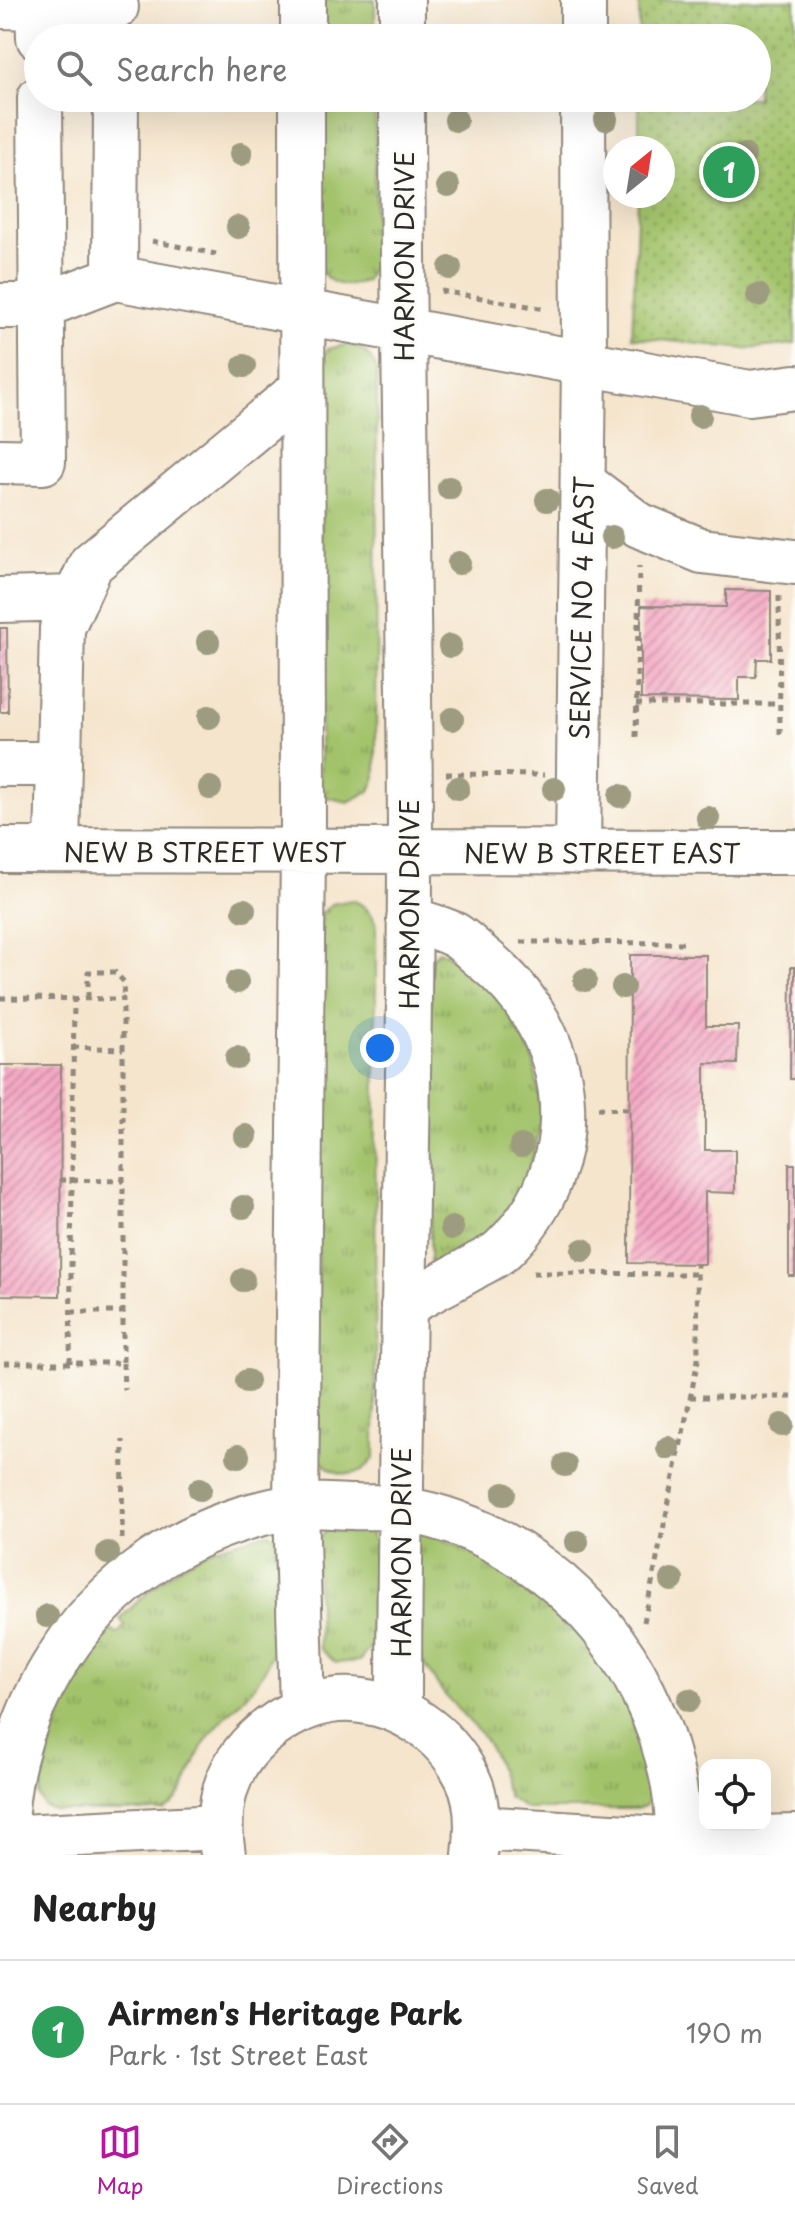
<!DOCTYPE html>
<meta charset="utf-8">
<style>
:root{--surface:#fff;--page:#f6f6f6;--text:#222;--muted:#767676;--line:#e0e0e0;--accent:#b5179e}
body{margin:0;font-family:"Playpen Sans",sans-serif;background:var(--page);color:var(--text)}
.controls{position:absolute;right:24px;bottom:24px;display:grid;overflow:hidden;border-radius:16px;box-shadow:0 8px 32px #0002}
.controls button{width:72px;height:72px;display:grid;place-items:center;padding:0;border:0;border-bottom:2px solid var(--line);background:var(--surface);color:var(--text);font:40px sans-serif}
.compass{position:absolute;left:603px;top:136px;width:72px;height:72px;border-radius:50%;background:var(--surface);box-shadow:0 8px 32px #0002;rotate:30deg}
.you{position:absolute;left:380px;top:1048px;width:28px;height:28px;margin:-20px;border:6px solid #fff;border-radius:50%;background:#1a73e8;box-shadow:0 0 0 12px #1a73e833}
.badge{display:grid;place-items:center;width:52px;height:52px;border-radius:50%;background:var(--accent);color:#fff;font-size:26px;font-weight:700}
.pin{position:absolute;translate:-50% -50%;border:4px solid #fff;box-shadow:0 2px 8px #0006}
.list{margin:0;padding:0;list-style:none}
h2{display:flex;justify-content:space-between;align-items:center;height:104px;margin:0;padding:0 32px;font-size:34px}
h2 small{font-size:26px;font-weight:400;color:var(--muted)}
.list li{display:grid;grid-template-columns:52px 1fr auto;gap:24px;align-items:center;box-sizing:border-box;height:144px;padding:0 32px;border-top:2px solid var(--line)}
.list b{display:block;font-size:30px;white-space:nowrap}
.list p{margin:0;font-size:26px;white-space:nowrap;color:var(--muted)}
.list em{font-size:26px;font-style:normal;color:var(--muted)}
.icon{flex:none;width:44px;height:44px;fill:none;stroke:currentColor;stroke-width:2;stroke-linecap:round;stroke-linejoin:round}
.map{position:relative;flex:none;width:795px;height:1855px;overflow:hidden}
.search{position:absolute;background:var(--surface);box-shadow:0 8px 32px #0002;left:24px;right:24px;top:24px;height:88px;display:flex;align-items:center;gap:20px;box-sizing:border-box;padding:0 28px;border-radius:44px;color:var(--muted);font-size:30px}
.sheet{height:248px;background:var(--surface)}
nav{display:flex;justify-content:space-around;align-items:center;box-sizing:border-box;height:112px;border-top:2px solid var(--line);background:var(--surface);font-size:22px;color:var(--muted)}
nav a{display:grid;justify-items:center;gap:4px}
nav .on{color:var(--accent)}
.map>svg:first-child{display:block}
.grass{fill:url(#grass-tufts);stroke:#67774b;stroke-width:2}
.park{fill:url(#park-dots);stroke:#67774b;stroke-width:2}
.building{fill:url(#building-hatch)}
.lines{fill:none;stroke-linecap:round;stroke-linejoin:round}
.minor-casing{stroke:#90887c;stroke-width:48}
.path{stroke:#90887c;stroke-width:5;stroke-dasharray:6 6;stroke-linecap:butt}
.minor{stroke:#fff;stroke-width:44}
.tree{fill:#9d9c80}
.labels{text-anchor:middle;dominant-baseline:central;stroke-width:7;stroke-linejoin:round;paint-order:stroke}
.street-label{font-size:26px;fill:#2b2b2b;stroke:#fdfcf7}
</style>
<div class="map">
<svg width="795" height="1855" viewBox="0 0 795 1855">
<defs>
<pattern id="grass-tufts" width="24" height="20" patternUnits="userSpaceOnUse" patternTransform="scale(2)"><rect width="24" height="20" fill="#a3c36b"/><path d="M3 7l-1-3M5 7V3M7 7l1-3M15 17l-1-3M17 17v-4M19 17l1-3" fill="none" stroke="#859f58"/></pattern>
<pattern id="park-dots" width="8" height="8" patternUnits="userSpaceOnUse" patternTransform="scale(2)"><rect width="8" height="8" fill="#a3c36b"/><path d="M2 2h.1M6 6h.1" fill="none" stroke="#859f58" stroke-width="1.8" stroke-linecap="round"/></pattern>
<pattern id="building-hatch" width="6" height="6" patternUnits="userSpaceOnUse" patternTransform="scale(2)"><rect width="6" height="6" fill="#f4a9c4"/><path d="M-1 1l2-2M0 6l6-6M5 7l2-2" fill="none" stroke="#c68a9f"/></pattern>
</defs>
<rect width="100%" height="100%" fill="#fdfcf7"/>
<filter id="ink" filterUnits="userSpaceOnUse"><feTurbulence type="fractalNoise" baseFrequency=".0125" numOctaves="2"/><feDisplacementMap in="SourceGraphic" scale="16" xChannelSelector="R" yChannelSelector="G"/><feConvolveMatrix kernelMatrix="1 2 1 2 8 2 1 2 1" color-interpolation-filters="sRGB"/></filter>
<filter id="wash" filterUnits="userSpaceOnUse"><feTurbulence type="fractalNoise" baseFrequency=".006" numOctaves="4" result="noise"/><feDisplacementMap in="SourceGraphic" scale="32" xChannelSelector="R" yChannelSelector="G"/><feGaussianBlur stdDeviation="1.8" result="paint"/><feColorMatrix in="noise" values="0 0 0 0 0 0 0 0 0 0 0 0 0 0 0 0 0 1.4 0 .05"/><feComposite in="paint" operator="in"/></filter>
<g filter="url(#wash)">
<rect width="100%" height="100%" fill="#f5e5cd"/>
<path class="grass" d="M 316,0 L 375,0 L 375,38 L 316,38 Z
M 316,98 L 375,98 L 375,263 L 366,280 C 345,289 329,286 318,266 Z
M 349,344 C 364,348 370,356 377,369 L 376,777 L 370,791 L 348,802 L 326,797 L 320,787 L 322,357 L 328,349 Z
M 352,900 C 365,905 372,912 376,925 L 375,1456 C 360,1482 330,1478 316,1454 L 321,914 L 332,904 Z
M 439,951 L 445,953 L 500,996 L 533,1057 L 540,1102 L 540,1129 L 530,1166 L 514,1201 L 502,1219 L 489,1234 L 433,1265 L 430,1261 L 431,958 Z
M 360,1524 L 369,1531 L 375,1543 L 373,1644 L 359,1661 L 336,1663 L 319,1648 L 316,1543 L 330,1525 Z
M 424,1531 L 509,1568 L 566,1615 L 563,1622 L 570,1631 L 577,1627 C 612,1677 635,1708 646,1771 C 648,1784 653,1795 645,1806 L 637,1809 L 526,1809 L 508,1797 L 495,1757 L 481,1734 L 444,1694 L 423,1663 L 416,1643 L 416,1534 Z
M 269,1533 L 276,1536 C 279,1584 288,1636 259,1679 C 243,1703 219,1718 203,1745 C 189,1768 189,1797 163,1811 L 56,1811 L 44,1806 L 39,1796 L 54,1732 L 70,1695 L 83,1669 L 110,1630 L 118,1634 L 125,1625 L 120,1619 C 147,1591 183,1559 221,1546 C 236,1541 253,1537 269,1533 Z"/>
<path class="park" d="M 639,0 L 795,0 L 795,344 L 747,349 L 632,337 L 638,196 L 663,196 L 663,148 L 639,148 L 639,98 L 757,98 L 757,38 L 639,38 Z"/>
<g id="blocks">
<path class="building" d="M 726,590 L 771,591 L 771,659 L 757,659 L 756,677 L 739,677 L 739,700 L 641,699 L 641,606 L 726,607 Z
M 0,628 L 7,628 L 8,712 L 0,712 Z
M 630,955 L 706,955 L 706,1026 L 738,1026 L 737,1064 L 705,1063 L 705,1150 L 735,1150 L 735,1193 L 705,1192 L 705,1264 L 629,1263 Z
M 791,967 L 795,967 L 795,1079 L 790,1079 Z
M 0,1065 L 61,1065 L 60,1296 L 0,1295 Z
M 789,1164 L 795,1164 L 795,1276 L 789,1276 Z"/>
</g>
</g>
<g filter="url(#ink)">
<use href="#blocks" fill-opacity="0" stroke="#90887c" stroke-width="2"/>
<g class="lines">
<defs>
<path id="minor" d="M 402,0 L 402,38
M 583,0 L 583,38
M 0,6 L 38,7 L 39,38
M 38,7 L 116,7
M 303,38 L 303,0
M 115,278 L 750,393 L 795,387
M 115,278 L 116,98
M 0,306 L 42,306 L 115,278
M 0,461 L 43,462 L 40,98
M 583,483 L 639,525 L 702,551 L 795,562
M 0,600 L 76,598
M 0,764 L 58,764
M 0,850 L 795,852
M 57,850 L 62,628 L 91,564 L 302,389
M 578,852 L 584,363 L 583,98
M 403,1306 C 426,1293 449,1281 472,1268 C 482,1262 495,1257 503,1249 C 592,1162 577,1033 483,958 C 474,951 465,941 455,935 C 441,928 424,924 409,919
M 302,1708 L 296,1506 L 303,850 L 302,98
M 399,1710 C 399,1424 410,1137 410,851 C 410,600 402,349 402,98
M 478,1828 L 679,1840 L 795,1837
M 0,1838 L 219,1827
M 6,1855 C 1,1791 18,1725 51,1670 C 103,1581 191,1523 293,1507 C 312,1503 334,1507 353,1507 C 369,1508 386,1506 401,1509 C 505,1526 597,1597 643,1692 C 668,1743 681,1798 678,1855
M 223,1855 C 219,1830 219,1801 230,1777 C 248,1734 305,1697 352,1700 C 401,1703 445,1733 467,1777 C 479,1800 478,1831 475,1855"/>
</defs>
<use href="#minor" class="minor-casing"/>
<path class="path" d="M 152,241 L 216,254
M 441,291 L 546,309
M 779,596 L 780,735
M 636,704 L 779,704
M 636,737 L 639,566
M 446,774 L 544,775
M 521,942 L 684,943
M 0,998 L 123,999 L 123,1363 L 0,1363
M 88,998 L 88,972 L 115,972 L 124,982 L 123,999
M 73,1047 L 123,1049
M 598,1108 L 629,1109
M 60,1180 L 123,1181
M 533,1273 L 697,1274
M 71,1312 L 124,1312
M 70,1363 L 74,998
M 123,1363 L 124,1390
M 690,1397 L 795,1397
M 122,1539 L 123,1440
M 644,1622 L 698,1360 L 697,1264"/>
<use href="#minor" class="minor"/>
</g>
<g class="tree">
<circle cx="606" cy="119" r="12"/>
<circle cx="456" cy="120" r="12"/>
<circle cx="241" cy="154" r="12"/>
<circle cx="744" cy="155" r="12"/>
<circle cx="448" cy="186" r="12"/>
<circle cx="238" cy="227" r="12"/>
<circle cx="450" cy="268" r="12"/>
<circle cx="758" cy="295" r="12"/>
<circle cx="244" cy="366" r="12"/>
<circle cx="700" cy="416" r="12"/>
<circle cx="449" cy="488" r="12"/>
<circle cx="547" cy="500" r="12"/>
<circle cx="612" cy="537" r="12"/>
<circle cx="459" cy="563" r="12"/>
<circle cx="208" cy="642" r="12"/>
<circle cx="450" cy="646" r="12"/>
<circle cx="209" cy="717" r="12"/>
<circle cx="452" cy="719" r="12"/>
<circle cx="210" cy="788" r="12"/>
<circle cx="458" cy="788" r="12"/>
<circle cx="554" cy="789" r="12"/>
<circle cx="620" cy="796" r="12"/>
<circle cx="708" cy="818" r="12"/>
<circle cx="244" cy="910" r="12"/>
<circle cx="585" cy="980" r="12"/>
<circle cx="237" cy="982" r="12"/>
<circle cx="623" cy="987" r="12"/>
<circle cx="237" cy="1058" r="12"/>
<circle cx="246" cy="1136" r="12"/>
<circle cx="521" cy="1146" r="12"/>
<circle cx="243" cy="1207" r="12"/>
<circle cx="452" cy="1228" r="12"/>
<circle cx="583" cy="1250" r="12"/>
<circle cx="243" cy="1280" r="12"/>
<circle cx="247" cy="1381" r="12"/>
<circle cx="782" cy="1425" r="12"/>
<circle cx="668" cy="1448" r="12"/>
<circle cx="238" cy="1456" r="12"/>
<circle cx="565" cy="1465" r="12"/>
<circle cx="200" cy="1489" r="12"/>
<circle cx="504" cy="1494" r="12"/>
<circle cx="577" cy="1542" r="12"/>
<circle cx="108" cy="1553" r="12"/>
<circle cx="672" cy="1580" r="12"/>
<circle cx="47" cy="1616" r="12"/>
<circle cx="689" cy="1700" r="12"/>
</g>
</g>
<g class="labels">
<g class="street-label">
<text transform="translate(403 256) rotate(-90)">HARMON DRIVE</text>
<text transform="translate(581 608) rotate(-89)">SERVICE NO 4 EAST</text>
<text x="205" y="851">NEW B STREET WEST</text>
<text x="602" y="852">NEW B STREET EAST</text>
<text transform="translate(408 904) rotate(-90)">HARMON DRIVE</text>
<text transform="translate(400 1552) rotate(-90)">HARMON DRIVE</text>
</g>
</g>
</svg>
<div class="controls">
<button><svg class="icon" aria-label="locate" viewBox="0 0 24 24"><circle cx="12" cy="12" r="6"/><path d="M12 2v4M12 18v4M2 12h4M18 12h4"/></svg></button>
</div>
<svg class="compass" viewBox="-18 -18 36 36"><path d="M0-13l5 13h-10z" fill="#e53935"/><path d="M0 13l5-13h-10z" fill="#767676"/></svg>
<div class="you"></div>
<div class="pin badge" style="left:729px;top:172px;background:#2e9e5b">1</div>
<div class="search"><svg class="icon" aria-label="search" viewBox="0 0 24 24"><circle cx="10" cy="10" r="6"/><path d="M15 15l6 6"/></svg>Search here</div>
</div>
<section class="sheet">
<h2>Nearby<small></small></h2>
<ul class="list">
<li><span class="badge" style="background:#2e9e5b">1</span><div><b>Airmen's Heritage Park</b><p>Park · 1st Street East</p></div><em>190 m</em></li>
</ul>
</section>
<nav>
<a class="on"><svg class="icon" aria-label="map" viewBox="0 0 24 24"><path d="M3 6l6-2 6 2 6-2v14l-6 2-6-2-6 2zM9 4v14M15 6v14"/></svg>Map</a>
<a><svg class="icon" aria-label="directions" viewBox="0 0 24 24"><path d="M12 3l9 9-9 9-9-9zM9 14v-3h6M13 9l2 2-2 2"/></svg>Directions</a>
<a><svg class="icon" aria-label="saved" viewBox="0 0 24 24"><path d="M7 4h10v16l-5-4-5 4z"/></svg>Saved</a>
</nav>
